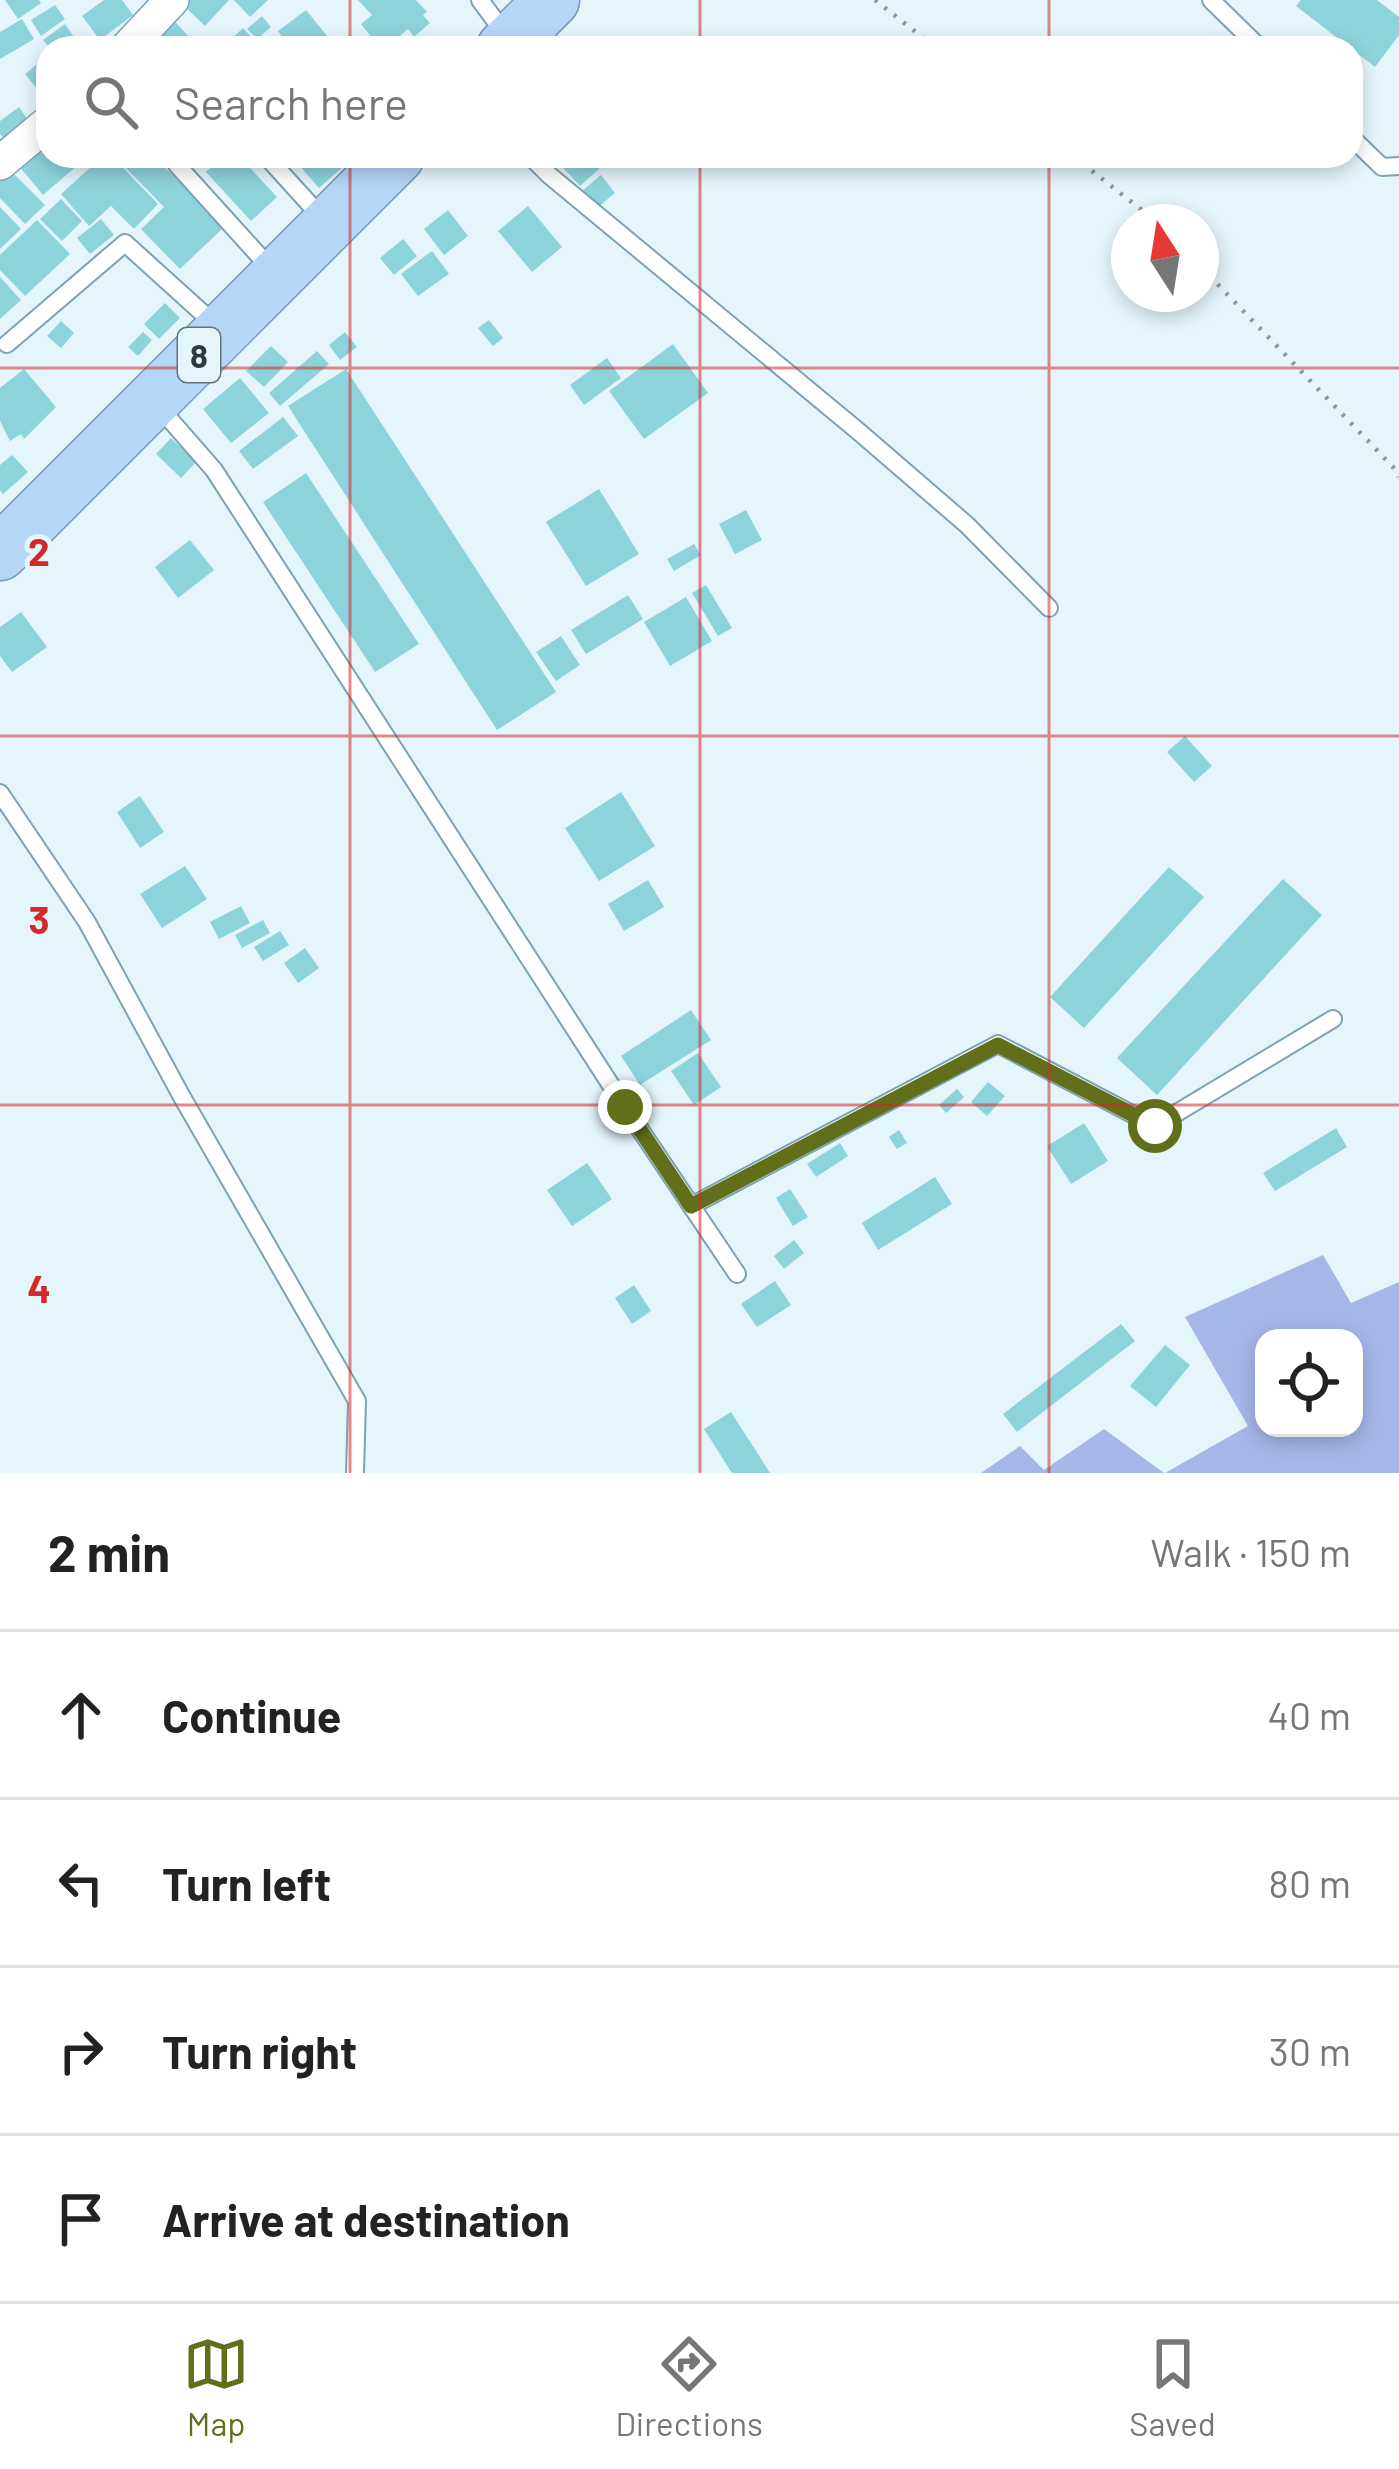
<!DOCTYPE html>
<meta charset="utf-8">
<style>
:root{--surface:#fff;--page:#f6f6f6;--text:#222;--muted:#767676;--line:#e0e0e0;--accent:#616f1a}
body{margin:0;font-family:Barlow,sans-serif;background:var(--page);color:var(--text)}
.controls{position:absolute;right:36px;bottom:36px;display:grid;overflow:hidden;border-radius:24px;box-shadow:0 6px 18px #0003}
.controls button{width:108px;height:108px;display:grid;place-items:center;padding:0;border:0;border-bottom:3px solid var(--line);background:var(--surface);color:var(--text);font:60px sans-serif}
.compass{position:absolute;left:1111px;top:204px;width:108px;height:108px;border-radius:50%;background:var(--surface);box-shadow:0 6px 18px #0003;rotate:348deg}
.stop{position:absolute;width:36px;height:36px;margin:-27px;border:9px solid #616f1a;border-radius:50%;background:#fff}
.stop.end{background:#616f1a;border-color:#fff;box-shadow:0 3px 12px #0008}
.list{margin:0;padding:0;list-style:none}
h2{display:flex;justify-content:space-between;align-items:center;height:156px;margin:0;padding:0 48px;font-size:51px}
h2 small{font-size:39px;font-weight:400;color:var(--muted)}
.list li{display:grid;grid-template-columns:78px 1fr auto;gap:36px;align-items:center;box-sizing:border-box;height:168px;padding:0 48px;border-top:3px solid var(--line)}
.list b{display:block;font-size:45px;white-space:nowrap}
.list em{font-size:39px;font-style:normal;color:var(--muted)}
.icon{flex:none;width:66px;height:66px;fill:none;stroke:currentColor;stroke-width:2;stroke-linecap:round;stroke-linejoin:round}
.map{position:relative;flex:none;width:1399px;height:1473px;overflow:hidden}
.search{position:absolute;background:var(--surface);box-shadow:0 6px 18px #0003;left:36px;right:36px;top:36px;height:132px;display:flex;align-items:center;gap:30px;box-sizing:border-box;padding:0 42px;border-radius:36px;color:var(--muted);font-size:45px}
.sheet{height:828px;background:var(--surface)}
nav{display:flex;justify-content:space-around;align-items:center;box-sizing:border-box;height:168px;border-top:3px solid var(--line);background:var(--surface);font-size:33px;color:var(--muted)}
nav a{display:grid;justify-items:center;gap:6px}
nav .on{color:var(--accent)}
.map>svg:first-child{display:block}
.water{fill:#a5b7e7;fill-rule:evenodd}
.building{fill:#8dd3db}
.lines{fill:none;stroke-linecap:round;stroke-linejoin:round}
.service-casing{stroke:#7ca2b3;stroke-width:20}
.minor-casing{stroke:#7ca2b3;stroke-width:36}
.trunk-casing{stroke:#7899b6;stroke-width:57}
.path{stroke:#88989f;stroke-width:4.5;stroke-dasharray:3 9;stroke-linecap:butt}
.service{stroke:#fff;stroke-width:16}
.minor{stroke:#fff;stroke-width:33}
.trunk{stroke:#b4d6f7;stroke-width:54}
.route{stroke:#616f1a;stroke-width:15}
.grid{fill:none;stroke:#d62828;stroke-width:3;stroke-opacity:0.55}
.labels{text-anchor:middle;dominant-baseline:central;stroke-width:10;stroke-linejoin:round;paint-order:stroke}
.shield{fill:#e5f5fc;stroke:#63737a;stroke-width:3}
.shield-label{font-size:33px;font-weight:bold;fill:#2b3b42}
.grid-label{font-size:39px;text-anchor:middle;font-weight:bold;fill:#d62828;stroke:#e5f5fc;stroke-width:10;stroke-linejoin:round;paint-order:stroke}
</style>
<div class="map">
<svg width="1399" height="1473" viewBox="0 0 1399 1473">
<rect width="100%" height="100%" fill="#e5f5fc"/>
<path class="water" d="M 1323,1255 L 1351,1303 L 1399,1282 L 1399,1473 L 1165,1473 L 1248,1426 L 1185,1317 ZM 1264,1338 L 1354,1338 L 1354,1428 L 1264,1428 Z
M 1104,1429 L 1164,1473 L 981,1473 L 1020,1446 L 1044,1470 Z"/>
<path class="building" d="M 5,0 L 39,0 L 41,3 L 18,19 Z
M 104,0 L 122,0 L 133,15 L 100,40 L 82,16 Z
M 187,0 L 229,0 L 205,26 L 183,5 Z
M 234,0 L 268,0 L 250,17 Z
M 358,0 L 416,0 L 427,12 L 423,15 L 430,23 L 414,37 L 408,29 L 385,48 L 380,48 L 361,24 L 372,15 Z
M 1301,0 L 1377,0 L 1399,17 L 1399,35 L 1375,67 L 1296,6 Z
M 55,5 L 65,19 L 41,36 L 31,20 Z
M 306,10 L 328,37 L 314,48 L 290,48 L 278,31 Z
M 168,14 L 199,48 L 130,48 Z
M 262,16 L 271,27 L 257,39 L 247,29 Z
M 22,19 L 34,39 L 0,59 L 0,32 Z
M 65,24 L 76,40 L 65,48 L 50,48 L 43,40 Z
M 243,28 L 253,39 L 244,48 L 222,48 Z
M 48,55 L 48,93 L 44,97 L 25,74 Z
M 19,107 L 33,127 L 9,145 L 0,134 L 0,121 Z
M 48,132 L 48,156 L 82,156 L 85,159 L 43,195 L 14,160 Z
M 103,156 L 112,156 L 158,204 L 134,229 L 111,206 L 89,226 L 61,194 Z
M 114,156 L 154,156 L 223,228 L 180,269 L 141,229 L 164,207 Z
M 223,156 L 239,156 L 277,197 L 251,221 L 206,172 Z
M 291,156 L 355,156 L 319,188 Z
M 552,156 L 605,156 L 609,160 L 580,186 Z
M 1160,156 L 1184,156 L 1174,168 Z
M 10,170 L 45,205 L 25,224 L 0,198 L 0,180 Z
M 601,175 L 615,193 L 597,208 L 582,191 Z
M 61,199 L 82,221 L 62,241 L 40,219 Z
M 528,206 L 562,247 L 532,272 L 498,231 Z
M 0,207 L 21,229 L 0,249 Z
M 448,210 L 468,236 L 444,255 L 424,229 Z
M 101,219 L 114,235 L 90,254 L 77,238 Z
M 37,220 L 70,254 L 25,296 L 0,270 L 0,255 Z
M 403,239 L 417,256 L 394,275 L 380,258 Z
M 432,251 L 449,274 L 418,296 L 401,274 Z
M 0,277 L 21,300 L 0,319 Z
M 165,303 L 180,318 L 159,339 L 144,324 Z
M 489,320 L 503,338 L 493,346 L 478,328 Z
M 61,321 L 74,333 L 61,348 L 47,336 Z
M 143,332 L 152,340 L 138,356 L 128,347 Z
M 345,332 L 357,347 L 340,360 L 329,345 Z
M 673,344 L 708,393 L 644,439 L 609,391 Z
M 271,346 L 288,362 L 264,387 L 246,371 Z
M 317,351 L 329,364 L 280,406 L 269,393 Z
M 607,358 L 621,378 L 584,405 L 570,385 Z
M 24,369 L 56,407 L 24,439 L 21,434 L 10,441 L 0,421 L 0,388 Z
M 346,369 L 556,692 L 497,730 L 288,406 Z
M 240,378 L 269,413 L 231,443 L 203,409 Z
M 283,417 L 298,436 L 253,469 L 239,451 Z
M 171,438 L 196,462 L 181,478 L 156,454 Z
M 12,455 L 28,472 L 3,494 L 0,490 L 0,465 Z
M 306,473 L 419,644 L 375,672 L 263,502 Z
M 599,489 L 639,554 L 586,586 L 546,522 Z
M 746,510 L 762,540 L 735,554 L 719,524 Z
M 190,540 L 214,570 L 178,598 L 155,567 Z
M 694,544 L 701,555 L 674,571 L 667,559 Z
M 706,585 L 732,628 L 718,636 L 692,593 Z
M 628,595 L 643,619 L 586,654 L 571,630 Z
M 686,597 L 712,641 L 670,666 L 644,622 Z
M 21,612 L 47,647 L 12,672 L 0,656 L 0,627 Z
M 561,636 L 580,665 L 556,681 L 536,652 Z
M 1185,736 L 1212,766 L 1194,782 L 1167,752 Z
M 621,792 L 655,846 L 599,881 L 565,828 Z
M 140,796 L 164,832 L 140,848 L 117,812 Z
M 185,866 L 207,899 L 162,928 L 140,894 Z
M 1169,867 L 1204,897 L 1084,1028 L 1050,997 Z
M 1283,879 L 1322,915 L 1157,1095 L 1117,1058 Z
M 648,880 L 664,907 L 624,931 L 608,904 Z
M 241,906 L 250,923 L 219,939 L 210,922 Z
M 263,920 L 270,933 L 242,948 L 235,935 Z
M 280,931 L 289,945 L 263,961 L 254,947 Z
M 305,948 L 319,968 L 298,983 L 284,963 Z
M 691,1010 L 711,1040 L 640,1085 L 621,1056 Z
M 698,1053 L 721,1087 L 694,1105 L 671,1071 Z
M 988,1082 L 1005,1096 L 987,1116 L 971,1102 Z
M 957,1089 L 964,1097 L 946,1113 L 939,1105 Z
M 1084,1123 L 1108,1161 L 1071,1184 L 1047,1146 Z
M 1336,1128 L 1347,1147 L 1275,1191 L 1263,1173 Z
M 899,1130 L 907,1143 L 897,1149 L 889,1137 Z
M 840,1143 L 848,1156 L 816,1177 L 807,1164 Z
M 587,1163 L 612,1199 L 572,1226 L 547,1190 Z
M 935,1177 L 952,1204 L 878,1250 L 862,1223 Z
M 790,1189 L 808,1217 L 793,1226 L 776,1198 Z
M 794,1240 L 804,1253 L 784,1269 L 774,1256 Z
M 775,1281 L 791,1305 L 757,1327 L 741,1304 Z
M 634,1285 L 651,1311 L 632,1324 L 615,1298 Z
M 1121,1324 L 1135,1341 L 1017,1432 L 1003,1414 Z
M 1165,1345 L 1190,1365 L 1156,1407 L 1130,1386 Z
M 731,1412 L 770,1473 L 732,1473 L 704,1429 Z"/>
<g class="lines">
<defs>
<path id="service" d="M 480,0 L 508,38
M 1211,0 L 1260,48
M 1351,137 L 1382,167 L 1399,166
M 187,156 L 177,165 L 272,270
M 266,156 L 324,220
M 530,156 L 549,175 L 858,431 L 967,525 L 1049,608
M 7,344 L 125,243 L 219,328
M 159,407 L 214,470 L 625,1107 L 737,1274
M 0,793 L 87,922 L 182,1097 L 357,1401 L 355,1473
M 691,1206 L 998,1044 L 1155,1126 L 1333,1019"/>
<path id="minor" d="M 127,48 L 172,0
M 0,163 L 48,123"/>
<path id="trunk" d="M 504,48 L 552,0
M 0,553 L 397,156"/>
</defs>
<use href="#service" class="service-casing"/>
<use href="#minor" class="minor-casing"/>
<use href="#trunk" class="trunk-casing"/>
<path class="path" d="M 875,0 L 936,48
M 1073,156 L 1157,222
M 1201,267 L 1393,467 L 1399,477"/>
<use href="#service" class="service"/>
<use href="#minor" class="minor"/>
<use href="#trunk" class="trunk"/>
</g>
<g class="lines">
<path class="route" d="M 625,1107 L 691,1206 L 998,1045 L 1155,1126"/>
</g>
<path class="grid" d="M 350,0 L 350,48M 700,0 L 700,48M 1049,0 L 1049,48M 350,156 L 350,1473M 700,156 L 700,1473M 1049,156 L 1049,1473M 0,368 L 1399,368M 0,736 L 1399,736M 0,1105 L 1399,1105"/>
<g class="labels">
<rect class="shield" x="178" y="328" width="42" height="54" rx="9"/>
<g class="shield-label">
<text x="199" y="355">8</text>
</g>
</g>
<g class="grid-label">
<text x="39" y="566">2</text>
<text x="39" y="934">3</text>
<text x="39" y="1303">4</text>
</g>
</svg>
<div class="controls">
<button><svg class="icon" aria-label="locate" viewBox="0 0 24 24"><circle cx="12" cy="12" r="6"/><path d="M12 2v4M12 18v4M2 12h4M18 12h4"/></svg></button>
</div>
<svg class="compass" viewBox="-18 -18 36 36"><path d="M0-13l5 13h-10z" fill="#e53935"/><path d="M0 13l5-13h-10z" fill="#767676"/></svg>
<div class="stop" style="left:1155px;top:1126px"></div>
<div class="stop end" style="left:625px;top:1107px"></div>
<div class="search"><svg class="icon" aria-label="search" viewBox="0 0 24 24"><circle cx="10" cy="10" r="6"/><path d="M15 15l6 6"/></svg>Search here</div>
</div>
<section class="sheet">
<h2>2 min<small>Walk · 150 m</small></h2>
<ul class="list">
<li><svg class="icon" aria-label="ahead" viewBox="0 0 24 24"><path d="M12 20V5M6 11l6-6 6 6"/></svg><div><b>Continue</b></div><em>40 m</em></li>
<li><svg class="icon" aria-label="left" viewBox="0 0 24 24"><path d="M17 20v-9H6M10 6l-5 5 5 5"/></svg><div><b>Turn left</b></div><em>80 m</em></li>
<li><svg class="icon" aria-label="right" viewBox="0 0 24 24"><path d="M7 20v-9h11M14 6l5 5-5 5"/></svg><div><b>Turn right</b></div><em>30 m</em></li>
<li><svg class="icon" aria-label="arrive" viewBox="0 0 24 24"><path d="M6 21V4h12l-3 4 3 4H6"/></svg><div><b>Arrive at destination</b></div></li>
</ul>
</section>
<nav>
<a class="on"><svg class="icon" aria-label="map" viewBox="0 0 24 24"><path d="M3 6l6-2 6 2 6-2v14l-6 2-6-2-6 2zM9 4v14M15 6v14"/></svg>Map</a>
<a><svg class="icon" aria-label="directions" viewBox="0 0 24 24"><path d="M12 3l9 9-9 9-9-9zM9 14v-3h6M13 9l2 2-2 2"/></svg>Directions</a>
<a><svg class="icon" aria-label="saved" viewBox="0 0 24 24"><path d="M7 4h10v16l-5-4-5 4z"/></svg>Saved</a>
</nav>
